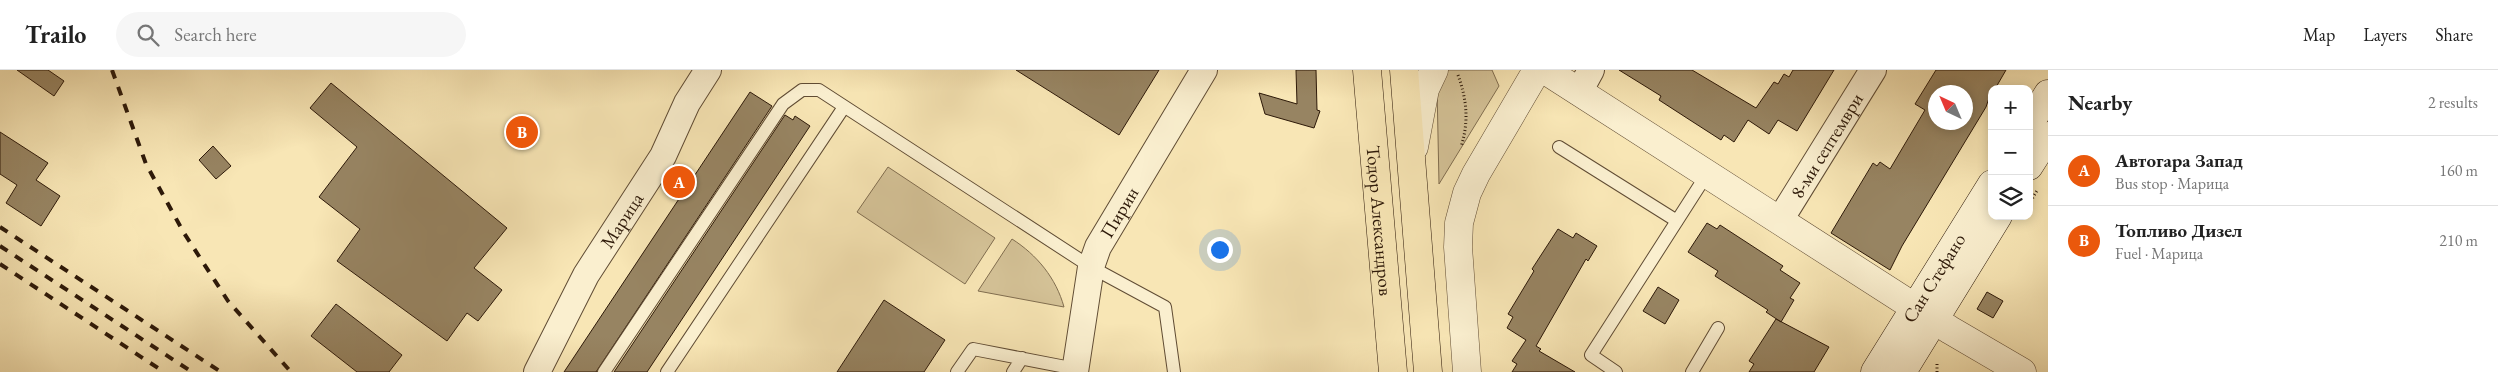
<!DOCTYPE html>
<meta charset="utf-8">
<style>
:root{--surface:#fff;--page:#f6f6f6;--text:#222;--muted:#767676;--line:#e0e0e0;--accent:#ea580c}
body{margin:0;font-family:"EB Garamond",serif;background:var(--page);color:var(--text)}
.controls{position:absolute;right:15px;top:15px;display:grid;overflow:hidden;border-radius:10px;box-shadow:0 2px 12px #0003}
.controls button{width:45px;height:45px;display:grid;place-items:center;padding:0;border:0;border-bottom:1px solid var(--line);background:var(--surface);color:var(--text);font:25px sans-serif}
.compass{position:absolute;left:1928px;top:15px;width:45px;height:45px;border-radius:50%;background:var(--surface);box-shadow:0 2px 12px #0003;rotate:316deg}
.you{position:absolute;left:1219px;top:179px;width:18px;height:18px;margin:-12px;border:4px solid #fff;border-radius:50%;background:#1a73e8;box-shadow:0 0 0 8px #1a73e833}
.badge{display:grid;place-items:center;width:32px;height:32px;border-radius:50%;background:var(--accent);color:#fff;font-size:16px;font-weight:700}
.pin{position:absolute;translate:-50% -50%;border:2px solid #fff;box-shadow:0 1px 5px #0006}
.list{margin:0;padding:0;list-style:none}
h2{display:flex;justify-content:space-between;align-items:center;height:65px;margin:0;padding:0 20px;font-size:21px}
h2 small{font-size:16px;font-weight:400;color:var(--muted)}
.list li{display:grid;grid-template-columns:32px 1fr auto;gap:15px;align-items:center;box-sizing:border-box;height:70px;padding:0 20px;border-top:1px solid var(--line)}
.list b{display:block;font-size:19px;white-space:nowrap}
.list p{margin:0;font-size:16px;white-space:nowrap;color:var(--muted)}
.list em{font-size:16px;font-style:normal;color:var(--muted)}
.icon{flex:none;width:28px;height:28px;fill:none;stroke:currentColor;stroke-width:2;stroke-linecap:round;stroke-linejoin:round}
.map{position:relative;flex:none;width:2048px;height:302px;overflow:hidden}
header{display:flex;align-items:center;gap:30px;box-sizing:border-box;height:70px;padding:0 25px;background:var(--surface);border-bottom:1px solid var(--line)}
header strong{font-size:24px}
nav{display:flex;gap:28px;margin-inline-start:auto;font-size:18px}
.search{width:350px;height:45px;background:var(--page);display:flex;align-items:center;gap:12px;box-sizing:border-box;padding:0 18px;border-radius:28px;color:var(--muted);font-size:19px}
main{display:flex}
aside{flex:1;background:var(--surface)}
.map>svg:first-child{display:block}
.green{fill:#d5c398;stroke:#816e50}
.building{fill:#978462;stroke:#2d1909;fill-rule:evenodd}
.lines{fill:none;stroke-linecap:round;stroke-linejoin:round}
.service-casing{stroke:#604c34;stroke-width:14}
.minor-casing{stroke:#604c34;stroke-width:28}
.tertiary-casing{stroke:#604c34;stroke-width:29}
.secondary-casing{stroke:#2d1909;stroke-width:29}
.primary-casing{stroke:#2d1909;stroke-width:29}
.path{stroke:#2d1909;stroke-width:3;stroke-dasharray:1 2.5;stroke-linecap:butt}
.service{stroke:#faefcf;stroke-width:12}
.minor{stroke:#faefcf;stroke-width:26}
.tertiary{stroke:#faefcf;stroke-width:28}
.secondary{stroke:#faefcf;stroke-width:28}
.primary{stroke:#f8e6b5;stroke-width:28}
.rail{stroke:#2d1909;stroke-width:4;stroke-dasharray:9 9;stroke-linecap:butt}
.labels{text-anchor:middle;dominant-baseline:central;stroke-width:4;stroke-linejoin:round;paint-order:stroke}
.street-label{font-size:19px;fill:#2d1909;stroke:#faefcf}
</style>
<header>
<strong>Trailo</strong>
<div class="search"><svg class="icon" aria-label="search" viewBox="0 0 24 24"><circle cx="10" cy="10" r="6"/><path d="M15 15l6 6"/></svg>Search here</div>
<nav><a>Map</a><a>Layers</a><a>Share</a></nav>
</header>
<main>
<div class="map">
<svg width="2048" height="302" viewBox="0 0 2048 302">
<rect width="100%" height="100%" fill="#f8e6b5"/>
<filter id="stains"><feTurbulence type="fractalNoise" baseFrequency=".004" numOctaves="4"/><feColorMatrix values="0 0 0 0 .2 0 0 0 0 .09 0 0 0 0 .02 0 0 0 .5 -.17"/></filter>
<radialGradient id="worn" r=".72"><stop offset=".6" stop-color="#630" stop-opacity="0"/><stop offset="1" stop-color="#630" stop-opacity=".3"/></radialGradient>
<path class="green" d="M 1444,0 L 1492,0 L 1499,16 L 1439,114 L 1437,17 Z
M 888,97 L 995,168 L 965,214 L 857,142 Z
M 1012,169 C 1037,185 1056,208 1064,237 L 978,221 Z"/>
<path class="building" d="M 17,0 L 48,0 L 64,11 L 54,26 Z
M 1016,0 L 1159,0 L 1119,65 Z
M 1296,0 L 1316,0 L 1317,40 L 1320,41 L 1314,58 L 1265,44 L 1259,23 L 1297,34 Z
M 1619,0 L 1692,0 L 1756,38 L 1774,12 L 1778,14 L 1784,4 L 1789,7 L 1793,0 L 1834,0 L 1797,61 L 1778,50 L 1769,64 L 1748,50 L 1734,72 L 1724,65 L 1721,70 L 1693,52 L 1659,30 L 1661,26 Z
M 1936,0 L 2006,0 L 1995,19 L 1992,19 L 1986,37 L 1902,176 L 1890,200 L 1831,163 L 1873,93 L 1877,96 L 1880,92 L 1890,99 L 1925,40 L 1915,34 ZM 1936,22 L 1966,22 L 1966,52 L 1936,52 Z
M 331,13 L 507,158 L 474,198 L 502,220 L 478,251 L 467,243 L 447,271 L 337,191 L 360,159 L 319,127 L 357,77 L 310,38 Z
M 750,22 L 772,36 L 596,302 L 564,302 Z
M 785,45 L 793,50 L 795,46 L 810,56 L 647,302 L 614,302 Z
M 0,62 L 48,93 L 36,110 L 60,126 L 41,156 L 6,133 L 17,115 L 0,104 Z
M 213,76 L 231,96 L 216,109 L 199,90 Z
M 1707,153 L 1717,159 L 1720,155 L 1783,196 L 1780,200 L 1800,213 L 1790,228 L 1794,230 L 1781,252 L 1766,242 L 1768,240 L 1715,206 L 1718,201 L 1688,182 Z
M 1558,159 L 1573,168 L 1576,163 L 1597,176 L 1588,191 L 1586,189 L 1536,276 L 1541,279 L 1539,281 L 1575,302 L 1512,302 L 1517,294 L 1512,291 L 1526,270 L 1507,258 L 1513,247 L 1508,244 L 1534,201 L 1532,199 Z
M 1658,217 L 1679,230 L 1665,254 L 1643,241 Z
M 1987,222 L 2003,231 L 1993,248 L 1977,239 Z
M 884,230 L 945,270 L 924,302 L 837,302 Z
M 336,234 L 402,285 L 389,302 L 357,302 L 311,266 Z
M 1776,249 L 1829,277 L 1814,302 L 1749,302 L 1754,294 L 1749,291 Z"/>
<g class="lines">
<defs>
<path id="service" d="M 1559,77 L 1677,151
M 604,302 L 783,34 L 802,20 L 819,20 L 1091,197 L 1165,237 L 1174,302
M 667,302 L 844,37
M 957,302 L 973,279 L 1076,299
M 1013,302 L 1022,288
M 1616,302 L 1591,285 L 1707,104
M 1692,302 L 1718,258"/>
<g id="minor">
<path d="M 1579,22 L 1591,0"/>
<path id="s1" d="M 1780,150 L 1873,0"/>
<path id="s2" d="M 537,302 L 586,205 L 663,86 L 687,33 L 708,0"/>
<path id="s3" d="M 1075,302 L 1091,197 L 1098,177 L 1204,0"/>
</g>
<path id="tertiary" d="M 1545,0 L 1950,260 L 2022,302
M 1414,77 L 1425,19 L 1434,0
M 1467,302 L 1458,177 L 1459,153 L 1467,123 L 1476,104 L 1537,0"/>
<g id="secondary">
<path d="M 2029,54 L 2048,24"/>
<path d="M 2029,96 L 2048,66"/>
<path id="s4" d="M 1875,302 L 1992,114"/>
<path d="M 1902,302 L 1998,146"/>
</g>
<g id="primary">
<path id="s5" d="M 1367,0 L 1393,302"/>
<path d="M 1404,0 L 1428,302"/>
</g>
</defs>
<use href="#service" class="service-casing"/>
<use href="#minor" class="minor-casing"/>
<use href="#tertiary" class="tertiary-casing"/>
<use href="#secondary" class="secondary-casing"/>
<use href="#primary" class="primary-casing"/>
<path class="path" d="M 1458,5 C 1467,30 1469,52 1461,77
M 2029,134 L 2038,119
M 1937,302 L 1937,293"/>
<use href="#service" class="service"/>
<use href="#minor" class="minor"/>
<use href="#tertiary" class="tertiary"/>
<use href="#secondary" class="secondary"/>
<use href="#primary" class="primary"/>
<path class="rail" d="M 112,0 L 146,94 L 184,163 L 228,231 L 291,302
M 0,157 L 221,302
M 0,176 L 192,302
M 0,194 L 164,302"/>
</g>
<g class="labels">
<g class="street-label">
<text stroke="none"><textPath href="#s1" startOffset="88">8-ми септември</textPath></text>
<text stroke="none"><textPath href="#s3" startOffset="168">Пирин</textPath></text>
<text stroke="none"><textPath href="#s2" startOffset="174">Марица</textPath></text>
<text stroke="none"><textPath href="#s5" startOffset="151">Тодор Александров</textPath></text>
<text stroke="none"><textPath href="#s4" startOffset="111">Сан Стефано</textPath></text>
</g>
</g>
<rect width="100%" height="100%" filter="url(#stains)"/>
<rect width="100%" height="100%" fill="url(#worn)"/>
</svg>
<div class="controls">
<button>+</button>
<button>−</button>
<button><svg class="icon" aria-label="layers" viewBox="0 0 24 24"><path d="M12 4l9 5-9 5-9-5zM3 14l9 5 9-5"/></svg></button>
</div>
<svg class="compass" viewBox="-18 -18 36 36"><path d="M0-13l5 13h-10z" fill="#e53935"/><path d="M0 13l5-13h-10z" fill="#767676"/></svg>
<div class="you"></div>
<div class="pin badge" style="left:679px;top:112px">A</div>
<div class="pin badge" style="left:522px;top:62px">B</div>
</div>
<aside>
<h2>Nearby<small>2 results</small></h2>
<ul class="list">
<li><span class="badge">A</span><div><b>Автогара Запад</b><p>Bus stop · Марица</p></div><em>160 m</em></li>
<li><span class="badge">B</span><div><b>Топливо Дизел</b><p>Fuel · Марица</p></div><em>210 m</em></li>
</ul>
</aside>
</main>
